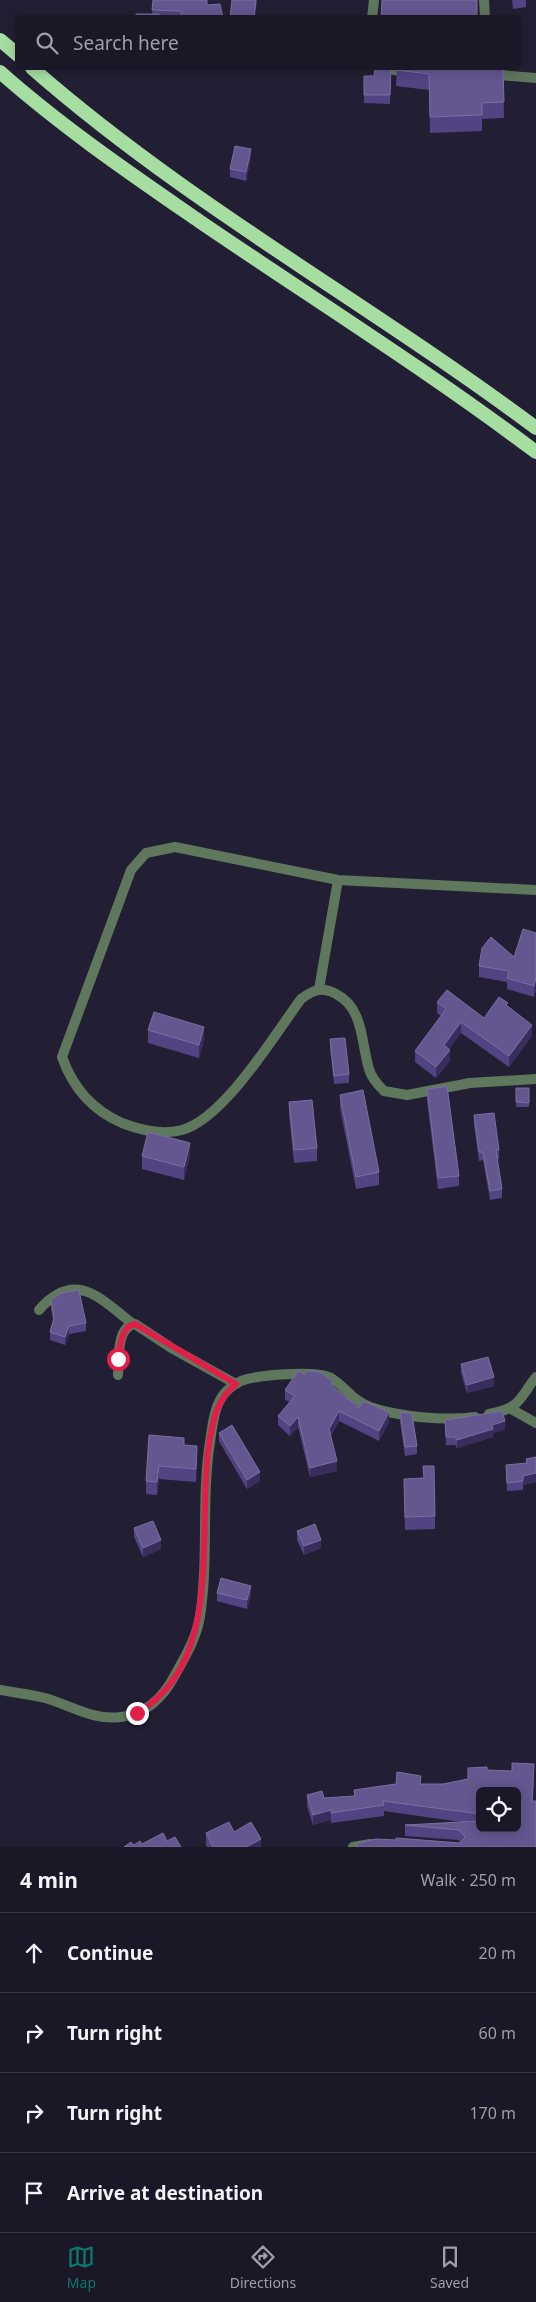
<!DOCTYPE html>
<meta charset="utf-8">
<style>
:root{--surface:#1a1727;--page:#23202f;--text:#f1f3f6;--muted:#9f9fa7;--line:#383644;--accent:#0f766e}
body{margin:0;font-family:"Noto Sans",sans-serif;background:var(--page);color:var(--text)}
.controls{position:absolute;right:15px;bottom:15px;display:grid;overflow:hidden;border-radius:8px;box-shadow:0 2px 12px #0003}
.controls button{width:45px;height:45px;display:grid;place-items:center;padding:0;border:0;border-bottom:1px solid var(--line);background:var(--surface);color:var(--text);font:25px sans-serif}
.stop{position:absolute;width:15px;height:15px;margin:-11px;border:4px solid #e11d48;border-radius:50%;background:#fff}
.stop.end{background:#e11d48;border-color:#fff;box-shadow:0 1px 5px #0008}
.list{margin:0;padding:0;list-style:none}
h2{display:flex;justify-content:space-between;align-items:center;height:65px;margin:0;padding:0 20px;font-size:21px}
h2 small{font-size:16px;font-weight:400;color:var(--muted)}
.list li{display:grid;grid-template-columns:32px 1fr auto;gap:15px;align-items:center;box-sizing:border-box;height:80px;padding:0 20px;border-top:1px solid var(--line)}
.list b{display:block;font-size:19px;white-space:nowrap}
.list em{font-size:16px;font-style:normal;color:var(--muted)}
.icon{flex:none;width:28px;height:28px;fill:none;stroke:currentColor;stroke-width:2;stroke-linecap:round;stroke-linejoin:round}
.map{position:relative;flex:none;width:536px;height:1847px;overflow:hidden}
.search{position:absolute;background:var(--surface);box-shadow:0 2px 12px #0003;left:15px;right:15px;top:15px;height:55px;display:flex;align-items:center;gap:12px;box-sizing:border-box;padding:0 18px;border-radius:8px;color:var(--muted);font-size:19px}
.sheet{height:385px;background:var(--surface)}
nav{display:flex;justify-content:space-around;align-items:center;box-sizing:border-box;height:70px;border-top:1px solid var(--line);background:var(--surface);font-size:14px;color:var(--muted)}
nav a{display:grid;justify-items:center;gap:2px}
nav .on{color:var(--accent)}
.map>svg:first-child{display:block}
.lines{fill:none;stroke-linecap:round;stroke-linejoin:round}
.minor{stroke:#5f775d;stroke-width:10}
.trunk{stroke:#a6dea2;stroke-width:14}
.wall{fill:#524482}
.shaded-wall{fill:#382d5d}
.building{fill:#645790;stroke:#7a6fa1;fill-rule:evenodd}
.route{stroke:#e11d48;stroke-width:6}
</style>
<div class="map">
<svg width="536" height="1847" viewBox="0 0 536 1847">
<rect width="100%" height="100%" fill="#221f34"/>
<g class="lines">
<path class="minor" d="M 484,0 L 485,18
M 372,18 L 374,0
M 380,68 L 409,72
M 487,68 L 487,74 L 536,78
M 536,890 L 338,880 L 175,847 L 146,853 L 131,870 L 62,1057 C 73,1088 92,1110 122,1123 C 140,1130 163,1135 182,1130 C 224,1119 275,1034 301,999 C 313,990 322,986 336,994 C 364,1008 361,1043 369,1069 C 371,1077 378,1085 384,1091 L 407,1095 L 470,1083 L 536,1079
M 319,989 L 338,880
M 39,1310 C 75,1269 100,1298 133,1324
M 118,1375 C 119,1361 116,1326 135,1324 L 173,1349 L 236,1384
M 511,1409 L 536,1423
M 489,1414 C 521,1408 518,1400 536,1377
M 0,1690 C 15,1693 30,1694 45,1698 C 70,1705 93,1721 121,1717 C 147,1714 164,1696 175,1675 C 185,1657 197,1637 200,1616 C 209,1559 201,1500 210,1442 C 212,1429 213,1414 219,1402 C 223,1393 232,1385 241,1381 C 257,1375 316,1370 331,1378 C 346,1387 350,1399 370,1407 C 400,1417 444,1421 475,1417
M 353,1847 L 370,1844"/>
<path class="trunk" d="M 0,40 L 18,55
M 32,68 C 187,204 370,304 536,428
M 0,72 C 62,127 131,174 199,221 C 312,298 427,370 536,452"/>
</g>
<path class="wall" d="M 153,0 L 207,5 L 223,18 L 136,18 L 152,14 Z
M 512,0 L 526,0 L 526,7 L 513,9 Z
M 391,68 L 390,104 L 364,103 L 364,76 L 374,76 Z
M 397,68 L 503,68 L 504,118 L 482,119 L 482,131 L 430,133 L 429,90 L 396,86 Z
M 251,157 L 246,181 L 230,177 L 230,169 Z
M 536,933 L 536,990 L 534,997 L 507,989 L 507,982 L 479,977 L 479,966 L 514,957 Z
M 437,1002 L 484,1018 L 508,1006 L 532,1036 L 509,1067 L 461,1033 L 449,1049 L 450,1061 L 436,1078 L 415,1062 L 415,1051 L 441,1016 L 437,1013 Z
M 148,1030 L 204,1039 L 199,1058 L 148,1043 Z
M 330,1039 L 349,1074 L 349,1083 L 334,1084 L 330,1048 Z
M 516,1088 L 529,1088 L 529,1107 L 516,1107 Z
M 427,1089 L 459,1176 L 459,1186 L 438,1189 L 427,1100 Z
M 340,1095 L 379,1172 L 379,1185 L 356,1189 L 340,1108 Z
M 289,1102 L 317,1148 L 317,1161 L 294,1163 L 289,1115 Z
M 474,1115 L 499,1150 L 499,1159 L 497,1159 L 502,1189 L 502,1198 L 490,1200 L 483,1160 L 479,1161 L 474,1124 Z
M 190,1155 L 184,1180 L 142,1169 L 142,1156 Z
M 51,1300 L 86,1323 L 86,1331 L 69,1334 L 65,1345 L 50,1340 L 50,1332 L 53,1321 L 51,1308 Z
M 461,1364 L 494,1386 L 467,1393 L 461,1373 Z
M 333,1386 L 359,1408 L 389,1422 L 379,1441 L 339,1421 L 331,1436 L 337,1471 L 310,1477 L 298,1427 L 290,1436 L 278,1425 L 278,1416 L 290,1402 L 285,1400 L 285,1390 Z
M 400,1412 L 417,1446 L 417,1454 L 405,1456 L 400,1421 Z
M 445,1420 L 505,1429 L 493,1433 L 493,1437 L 457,1448 L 455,1445 L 446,1445 Z
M 219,1433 L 260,1481 L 247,1489 L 219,1441 Z
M 149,1435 L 197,1459 L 196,1482 L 159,1479 L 157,1495 L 146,1494 L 146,1481 Z
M 536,1457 L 536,1482 L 523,1485 L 523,1490 L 507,1491 L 506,1465 L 526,1463 L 526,1459 Z
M 404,1479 L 435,1516 L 435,1529 L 405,1530 Z
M 134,1528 L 161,1549 L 143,1557 L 134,1537 Z
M 297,1531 L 321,1548 L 304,1555 L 297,1540 Z
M 217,1593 L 251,1595 L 247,1609 L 217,1601 Z
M 487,1770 L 534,1774 L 533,1801 L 460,1843 L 459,1840 L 405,1836 L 405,1825 L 461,1822 L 384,1811 L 384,1816 L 331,1823 L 331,1820 L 313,1825 L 307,1806 L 307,1795 L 324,1798 L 354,1796 L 354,1790 L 421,1784 L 443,1784 L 468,1779 Z
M 234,1832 L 261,1847 L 207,1847 L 206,1845 L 206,1833 Z"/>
<path class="shaded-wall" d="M 256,0 L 257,0 L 255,18 L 254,18 Z
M 251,149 L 251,157 L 246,181 L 246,172 Z
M 536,978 L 536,990 L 534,997 L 534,986 Z
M 461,1022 L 461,1033 L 444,1056 L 444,1045 Z
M 532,1025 L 532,1036 L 509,1067 L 509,1056 Z
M 204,1027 L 204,1039 L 199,1058 L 199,1045 Z
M 450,1050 L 450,1061 L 436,1078 L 436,1067 Z
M 190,1143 L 190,1155 L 184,1180 L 184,1167 Z
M 69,1326 L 69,1334 L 65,1345 L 65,1337 Z
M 494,1377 L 494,1386 L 467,1393 L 467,1385 Z
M 339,1411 L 339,1421 L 329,1439 L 329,1429 Z
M 389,1412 L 389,1422 L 379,1441 L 379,1431 Z
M 298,1417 L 298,1427 L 290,1436 L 290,1426 Z
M 505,1421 L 505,1429 L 493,1433 L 493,1437 L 457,1448 L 457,1440 L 492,1425 Z
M 197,1446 L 197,1459 L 196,1482 L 196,1469 Z
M 337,1461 L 337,1471 L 310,1477 L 310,1468 Z
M 159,1466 L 159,1479 L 157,1495 L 157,1482 Z
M 260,1472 L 260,1481 L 247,1489 L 247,1480 Z
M 536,1473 L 536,1482 L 523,1485 L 523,1476 Z
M 161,1540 L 161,1549 L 143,1557 L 143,1548 Z
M 321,1540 L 321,1548 L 304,1555 L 304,1546 Z
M 251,1586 L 251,1595 L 247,1609 L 247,1600 Z
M 331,1810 L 331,1820 L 313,1825 L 313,1815 Z
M 261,1839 L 261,1847 L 246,1847 Z"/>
<path class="building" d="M 153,0 L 207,0 L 207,5 L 220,4 L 223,18 L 182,18 L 181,11 L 152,10 Z
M 232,0 L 256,0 L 254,18 L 230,18 Z
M 382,0 L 477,0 L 477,18 L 381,18 Z
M 136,14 L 159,14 L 159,18 L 136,18 Z
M 375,68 L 391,68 L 390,95 L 364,95 L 364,76 L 374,76 Z
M 397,68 L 503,68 L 504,102 L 482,103 L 482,115 L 430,117 L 429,74 L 396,70 Z
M 235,146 L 251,149 L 246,172 L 230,169 Z
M 523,929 L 536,933 L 536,978 L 534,986 L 507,978 L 509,971 L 479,966 L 482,948 L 491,937 L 514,957 Z
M 447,990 L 484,1018 L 499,997 L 508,1003 L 506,1005 L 532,1025 L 509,1056 L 461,1022 L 444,1045 L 450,1050 L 436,1067 L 415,1051 L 446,1009 L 437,1002 Z
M 154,1012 L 204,1027 L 199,1045 L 148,1030 Z
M 345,1038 L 349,1074 L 334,1076 L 330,1039 Z
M 447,1086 L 459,1176 L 438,1178 L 427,1089 Z
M 516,1088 L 529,1088 L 529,1103 L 516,1102 Z
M 363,1090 L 379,1172 L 356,1177 L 340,1095 Z
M 312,1100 L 317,1148 L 294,1150 L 289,1102 Z
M 494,1113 L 499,1150 L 496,1150 L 502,1189 L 490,1191 L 483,1152 L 479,1152 L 474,1115 Z
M 148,1132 L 190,1143 L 184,1167 L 142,1156 Z
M 79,1290 L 86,1323 L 69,1326 L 65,1337 L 50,1332 L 54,1318 L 51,1300 L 61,1293 Z
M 488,1357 L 494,1377 L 467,1385 L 461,1364 Z
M 298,1371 L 305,1374 L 307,1371 L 320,1372 L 333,1381 L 331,1385 L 359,1408 L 363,1401 L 389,1412 L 379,1431 L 339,1411 L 329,1429 L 337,1461 L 310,1468 L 298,1417 L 290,1426 L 278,1416 L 295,1396 L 285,1390 Z
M 502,1411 L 505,1421 L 492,1425 L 493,1429 L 457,1440 L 455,1437 L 446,1437 L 445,1420 Z
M 400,1412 L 412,1414 L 417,1446 L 405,1447 Z
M 232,1425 L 260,1472 L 247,1480 L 219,1433 Z
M 149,1435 L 184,1438 L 184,1445 L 197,1446 L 196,1469 L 159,1466 L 157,1482 L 146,1481 Z
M 536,1457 L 536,1473 L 523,1476 L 523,1481 L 507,1483 L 506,1465 L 527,1463 L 526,1459 Z
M 423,1466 L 434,1466 L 435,1516 L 405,1517 L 404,1479 L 424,1478 Z
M 153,1521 L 161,1540 L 143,1548 L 134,1528 Z
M 315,1524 L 321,1540 L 304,1546 L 297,1531 Z
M 221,1578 L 251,1586 L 247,1600 L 217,1593 Z
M 512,1763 L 534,1764 L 532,1801 L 536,1801 L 536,1847 L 357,1847 L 358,1843 L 376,1839 L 396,1840 L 396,1838 L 460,1843 L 465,1837 L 459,1830 L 405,1825 L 479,1821 L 480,1814 L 383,1801 L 384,1805 L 331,1813 L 331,1810 L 313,1815 L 307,1795 L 322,1791 L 324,1798 L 355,1796 L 354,1790 L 396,1784 L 397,1772 L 421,1776 L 420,1784 L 443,1784 L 468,1779 L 468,1768 L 487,1767 L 487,1770 L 512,1771 ZM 480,1791 L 517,1791 L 517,1828 L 480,1828 Z
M 229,1822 L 234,1832 L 251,1822 L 261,1839 L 246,1847 L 213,1847 L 206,1833 Z
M 163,1833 L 167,1841 L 175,1837 L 181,1847 L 124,1847 L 131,1842 L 134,1845 L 140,1841 L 142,1844 Z"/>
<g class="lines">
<path class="route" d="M 118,1359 C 120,1347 121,1326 135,1324 L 236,1384 C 216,1400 213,1420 209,1444 C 196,1530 226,1662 137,1713"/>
</g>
</svg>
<div class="controls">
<button><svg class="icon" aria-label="locate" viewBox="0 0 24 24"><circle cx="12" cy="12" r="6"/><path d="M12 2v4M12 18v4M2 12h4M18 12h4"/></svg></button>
</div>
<div class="stop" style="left:118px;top:1359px"></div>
<div class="stop end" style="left:137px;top:1713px"></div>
<div class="search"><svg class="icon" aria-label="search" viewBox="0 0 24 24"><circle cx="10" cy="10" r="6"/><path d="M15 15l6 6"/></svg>Search here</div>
</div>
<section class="sheet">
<h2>4 min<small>Walk · 250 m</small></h2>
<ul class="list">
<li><svg class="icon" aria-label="ahead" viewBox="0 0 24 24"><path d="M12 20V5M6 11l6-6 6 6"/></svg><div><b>Continue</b></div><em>20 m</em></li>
<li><svg class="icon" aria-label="right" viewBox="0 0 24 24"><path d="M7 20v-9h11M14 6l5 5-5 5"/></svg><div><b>Turn right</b></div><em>60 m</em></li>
<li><svg class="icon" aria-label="right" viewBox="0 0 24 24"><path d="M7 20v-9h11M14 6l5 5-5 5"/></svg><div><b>Turn right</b></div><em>170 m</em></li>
<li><svg class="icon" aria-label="arrive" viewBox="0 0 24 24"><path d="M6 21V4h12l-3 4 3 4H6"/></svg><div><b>Arrive at destination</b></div></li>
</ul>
</section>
<nav>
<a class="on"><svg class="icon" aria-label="map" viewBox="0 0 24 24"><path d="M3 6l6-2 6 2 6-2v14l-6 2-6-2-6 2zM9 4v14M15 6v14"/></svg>Map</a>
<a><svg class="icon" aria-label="directions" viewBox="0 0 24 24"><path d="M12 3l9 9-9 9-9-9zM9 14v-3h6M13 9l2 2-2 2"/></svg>Directions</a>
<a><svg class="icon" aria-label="saved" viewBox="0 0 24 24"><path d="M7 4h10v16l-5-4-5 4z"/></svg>Saved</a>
</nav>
